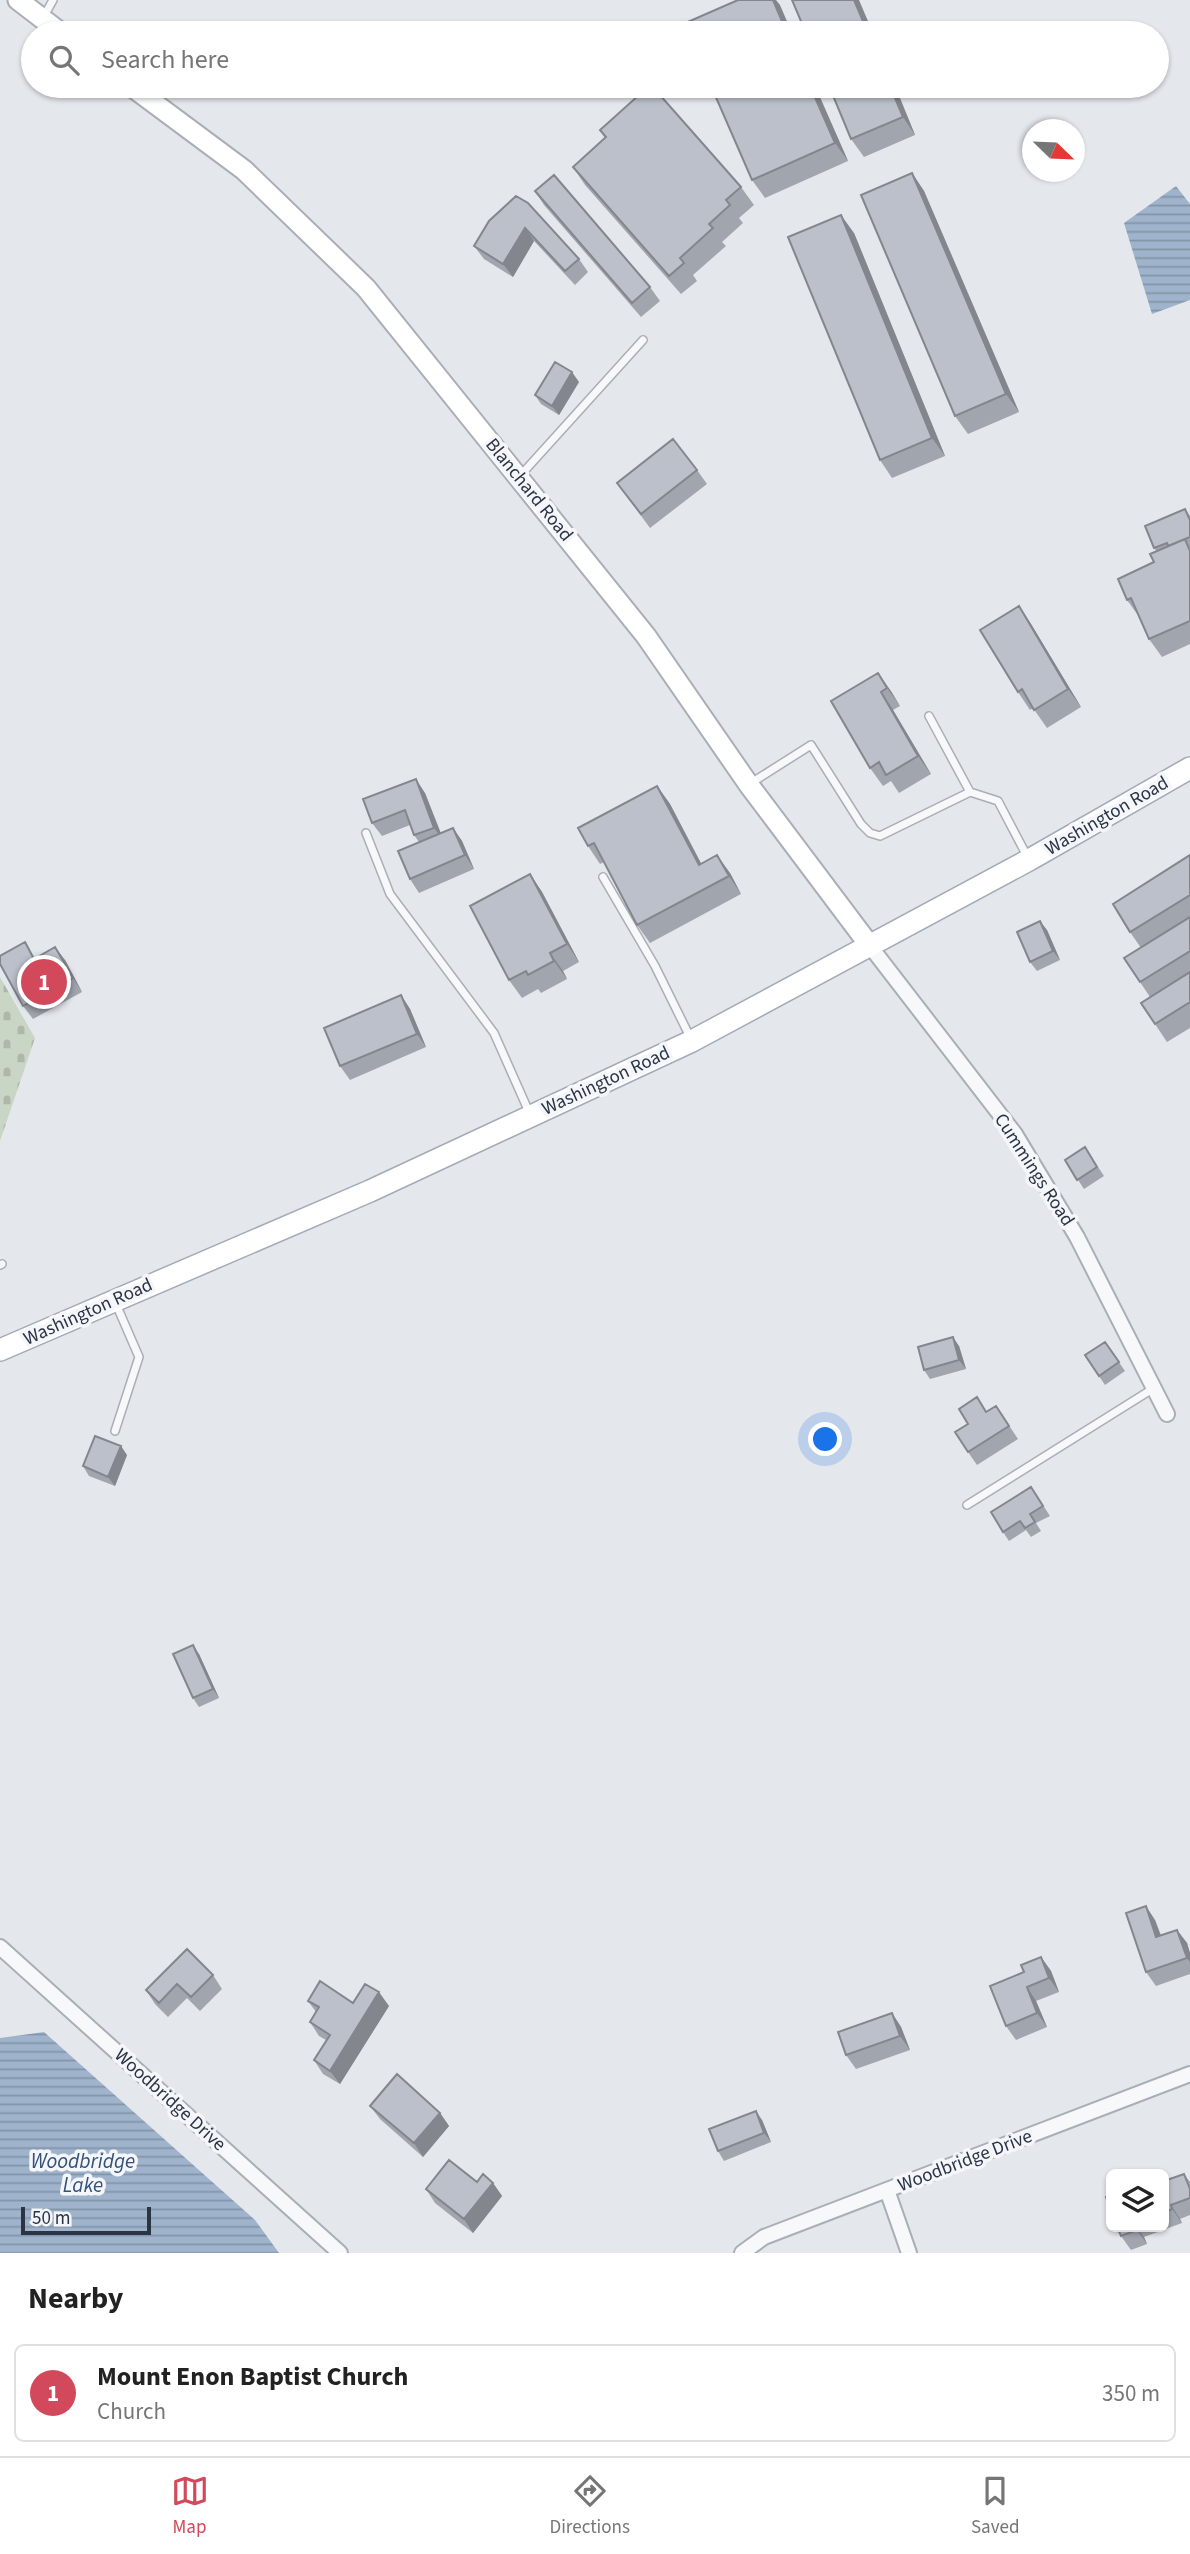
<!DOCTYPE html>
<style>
:root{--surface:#fff;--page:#f6f6f6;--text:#222;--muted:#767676;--line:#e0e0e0;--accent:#d1495b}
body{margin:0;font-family:"Source Sans 3",sans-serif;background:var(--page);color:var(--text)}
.controls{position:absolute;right:21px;bottom:21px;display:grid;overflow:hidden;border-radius:10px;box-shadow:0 2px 5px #0004}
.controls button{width:63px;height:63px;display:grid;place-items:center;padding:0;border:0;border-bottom:2px solid var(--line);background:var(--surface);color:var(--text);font:35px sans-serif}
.compass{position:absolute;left:1022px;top:119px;width:63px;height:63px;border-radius:50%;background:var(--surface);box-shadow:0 2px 5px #0004;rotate:113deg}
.scale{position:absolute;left:21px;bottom:18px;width:130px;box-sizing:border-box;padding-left:7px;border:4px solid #2b3445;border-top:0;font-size:19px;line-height:24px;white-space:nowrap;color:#2b3445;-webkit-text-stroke:5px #f4f6f9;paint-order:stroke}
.you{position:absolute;left:826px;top:1440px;width:24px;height:24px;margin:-18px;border:5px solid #fff;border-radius:50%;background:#1a73e8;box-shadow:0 0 0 10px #1a73e833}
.badge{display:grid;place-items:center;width:46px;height:46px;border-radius:50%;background:var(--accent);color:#fff;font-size:23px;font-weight:700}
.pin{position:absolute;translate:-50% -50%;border:4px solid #fff;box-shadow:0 2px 7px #0006}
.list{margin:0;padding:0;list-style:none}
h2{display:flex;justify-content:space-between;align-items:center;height:91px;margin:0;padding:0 28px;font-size:30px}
h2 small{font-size:23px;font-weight:400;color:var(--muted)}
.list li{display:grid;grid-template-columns:46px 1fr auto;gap:21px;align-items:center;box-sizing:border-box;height:98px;margin:0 14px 14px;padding:0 14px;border:2px solid var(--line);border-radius:10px}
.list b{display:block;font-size:26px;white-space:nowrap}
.list p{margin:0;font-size:23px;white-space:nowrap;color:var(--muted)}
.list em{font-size:23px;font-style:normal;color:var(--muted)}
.icon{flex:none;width:38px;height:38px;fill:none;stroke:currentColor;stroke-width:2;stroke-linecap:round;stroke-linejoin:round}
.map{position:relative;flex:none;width:1190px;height:2253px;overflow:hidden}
.search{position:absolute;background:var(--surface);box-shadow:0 2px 5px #0004;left:21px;right:21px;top:21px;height:77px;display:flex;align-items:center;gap:18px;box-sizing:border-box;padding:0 24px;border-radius:38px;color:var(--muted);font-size:26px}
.sheet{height:203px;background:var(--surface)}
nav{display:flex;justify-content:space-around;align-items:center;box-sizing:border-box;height:98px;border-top:2px solid var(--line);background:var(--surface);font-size:19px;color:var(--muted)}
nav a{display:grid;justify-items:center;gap:4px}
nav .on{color:var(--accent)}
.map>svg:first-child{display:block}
.cemetery{fill:url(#cemetery-stones)}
.water{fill:url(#water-rules)}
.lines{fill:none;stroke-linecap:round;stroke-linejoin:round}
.lane-casing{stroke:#a9aeb7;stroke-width:10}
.street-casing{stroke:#a9aeb7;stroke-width:18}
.secondary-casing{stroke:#a9aeb7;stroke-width:23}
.primary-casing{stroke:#a3abb8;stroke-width:24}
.lane{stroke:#f7f8fa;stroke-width:7}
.street{stroke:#f7f8fa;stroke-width:14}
.secondary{stroke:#fff;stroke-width:19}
.primary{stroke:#fff;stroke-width:21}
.wall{fill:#a1a5ae}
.shaded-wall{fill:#83868d}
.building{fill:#bbc0ca;stroke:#83868d;stroke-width:2}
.labels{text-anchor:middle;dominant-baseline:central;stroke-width:7;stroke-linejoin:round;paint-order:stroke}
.street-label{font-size:19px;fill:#2b3445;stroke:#f4f6f9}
.water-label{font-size:21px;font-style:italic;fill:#34527a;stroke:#f4f6f9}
</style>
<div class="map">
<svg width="1190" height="2253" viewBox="0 0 1190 2253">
<defs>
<pattern id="cemetery-stones" width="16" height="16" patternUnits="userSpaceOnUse" patternTransform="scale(1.75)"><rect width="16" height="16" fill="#c9d6c5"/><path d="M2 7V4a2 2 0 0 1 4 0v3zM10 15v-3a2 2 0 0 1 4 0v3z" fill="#adb8ab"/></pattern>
<pattern id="water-rules" width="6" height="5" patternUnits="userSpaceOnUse" patternTransform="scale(1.75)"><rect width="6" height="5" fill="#9fb4cc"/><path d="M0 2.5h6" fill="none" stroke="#8293a7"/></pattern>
</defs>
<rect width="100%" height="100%" fill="#e4e7ec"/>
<path class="cemetery" d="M 0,977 L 35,1038 L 0,1141 Z"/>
<path class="water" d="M 1176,186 L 1190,204 L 1190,300 L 1152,314 L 1124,223 Z
M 44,2032 L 255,2220 L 279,2253 L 0,2253 L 0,2038 Z"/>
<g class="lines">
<defs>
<path id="lane" d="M 43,18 L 53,0
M 519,477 L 643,340
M 929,716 L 970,792
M 751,783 L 811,745 L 861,824 L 870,833 L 880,836 L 970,792 L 998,801 L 1027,856
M 366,833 L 390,894 L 494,1033 L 529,1112
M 603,877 L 655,966 L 691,1039
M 0,1265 L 2,1264
M 115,1431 L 139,1357 L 116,1304
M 967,1505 L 1154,1388"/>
<path id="street" d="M 870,946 L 1015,1134 L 1077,1237 L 1167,1414
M 0,1947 L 340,2253
M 887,2190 L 909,2253
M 742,2253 L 764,2237 L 1190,2074"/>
<path id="secondary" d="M 18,0 L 61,33
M 131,86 L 244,170 L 366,288 L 646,636 L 749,785 L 870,946"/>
<path id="primary" d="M 0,1350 L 370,1191 L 692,1041 L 1029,860 L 1190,768"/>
</defs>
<use href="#lane" class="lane-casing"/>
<use href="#street" class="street-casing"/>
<use href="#secondary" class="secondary-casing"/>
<use href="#primary" class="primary-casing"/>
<use href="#lane" class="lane"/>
<use href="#street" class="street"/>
<use href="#secondary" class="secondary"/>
<use href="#primary" class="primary"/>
</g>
<path class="wall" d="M 711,86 L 815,86 L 848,161 L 765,198 L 752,180 Z
M 829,86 L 895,86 L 915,135 L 864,157 L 851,139 Z
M 600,130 L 741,187 L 754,205 L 739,218 L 743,223 L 722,242 L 726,246 L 693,275 L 697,281 L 681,294 L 585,185 L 573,167 L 605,138 Z
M 912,173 L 924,191 L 1019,412 L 968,434 L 955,416 Z
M 535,191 L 650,287 L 660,301 L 641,317 L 544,205 Z
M 516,196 L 579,259 L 588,272 L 575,285 L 534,241 L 513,277 L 484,259 L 474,246 Z
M 854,233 L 945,456 L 892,478 L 880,460 Z
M 579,382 L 559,415 L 541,404 L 535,395 Z
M 697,470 L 707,484 L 650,528 L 617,483 Z
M 1185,509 L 1190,516 L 1190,644 L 1162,657 L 1149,639 L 1140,618 L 1127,600 L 1154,562 L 1157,552 L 1154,548 Z
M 1019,606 L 1031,624 L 1081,707 L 1047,728 L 1033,708 L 1030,710 L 1018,692 Z
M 878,673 L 900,706 L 893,710 L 931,774 L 899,793 L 891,781 L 883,786 L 870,768 Z
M 657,786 L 670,804 L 701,863 L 730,873 L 741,894 L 650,943 L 637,925 L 604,862 L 600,864 L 588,846 Z
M 425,793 L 440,833 L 453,828 L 462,841 L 474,869 L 419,893 L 410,879 L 419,842 L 414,835 L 410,825 L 382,836 L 372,823 Z
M 1190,855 L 1190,1028 L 1167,1042 L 1155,1024 L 1150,997 L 1140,982 L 1141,948 L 1130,932 Z
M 530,874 L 542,892 L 579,962 L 563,971 L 567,979 L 541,993 L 538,989 L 522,998 L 509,980 Z
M 1047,930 L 1060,960 L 1037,971 L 1030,962 Z
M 36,958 L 65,960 L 82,992 L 33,1019 L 23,1006 Z
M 401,995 L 410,1009 L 426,1047 L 350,1080 L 340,1066 Z
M 1085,1147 L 1104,1176 L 1084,1189 L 1065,1160 Z
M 1105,1342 L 1125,1371 L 1105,1385 L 1085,1355 Z
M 959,1346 L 966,1369 L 930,1379 L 924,1370 Z
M 996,1406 L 1018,1439 L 977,1465 L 968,1452 L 987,1412 Z
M 127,1455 L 115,1486 L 89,1476 L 83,1466 Z
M 1037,1496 L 1050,1516 L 1036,1523 L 1041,1531 L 1031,1537 L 1026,1530 L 1009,1541 L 1003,1532 Z
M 199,1654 L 219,1698 L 199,1707 L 193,1698 Z
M 1155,1920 L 1161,1935 L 1177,1930 L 1187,1943 L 1190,1953 L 1190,1974 L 1156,1986 L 1146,1972 Z
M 1041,1957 L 1051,1971 L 1059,1992 L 1036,2001 L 1047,2027 L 1016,2040 L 1006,2026 L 1024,1972 Z
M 213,1975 L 222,1989 L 200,2011 L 187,1998 L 168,2017 L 155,2004 L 146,1990 Z
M 308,2001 L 389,2006 L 340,2084 L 323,2074 L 314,2060 L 326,2040 L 319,2036 L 310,2022 L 316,2012 Z
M 892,2013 L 901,2027 L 910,2050 L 856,2069 L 846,2055 Z
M 370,2106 L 440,2113 L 449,2126 L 423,2157 L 380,2119 Z
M 762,2120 L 771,2142 L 724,2161 L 718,2151 Z
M 1184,2174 L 1190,2182 L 1190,2215 L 1180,2219 L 1182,2223 L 1144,2237 L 1147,2244 L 1131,2250 L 1121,2236 L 1117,2227 L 1164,2227 L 1164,2181 Z
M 493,2183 L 502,2196 L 473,2233 L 435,2203 L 426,2189 Z"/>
<path class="shaded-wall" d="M 773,0 L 776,0 L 780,5 L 792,33 L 787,33 Z
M 854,0 L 859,0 L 873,33 L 868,33 Z
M 810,86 L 815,86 L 848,161 L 835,143 Z
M 890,86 L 895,86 L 915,135 L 903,117 Z
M 912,173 L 924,191 L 1019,412 L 1006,394 Z
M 841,215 L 854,233 L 945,456 L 932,438 Z
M 525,228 L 534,241 L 513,277 L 503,264 Z
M 572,372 L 579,382 L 559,415 L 552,406 Z
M 1019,606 L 1031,624 L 1081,707 L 1068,689 Z
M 878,673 L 891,691 L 900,706 L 887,688 Z
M 881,692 L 893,710 L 931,774 L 918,756 Z
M 416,779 L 425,793 L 444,841 L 434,828 Z
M 657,786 L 670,804 L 711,883 L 699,865 Z
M 453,828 L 462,841 L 474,869 L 465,855 Z
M 717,855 L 730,873 L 741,894 L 729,876 Z
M 530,874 L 542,892 L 579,962 L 567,944 Z
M 1040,921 L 1047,930 L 1060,960 L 1053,951 Z
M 55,947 L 65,960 L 82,992 L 73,978 Z
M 550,953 L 563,971 L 567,979 L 554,961 Z
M 401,995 L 410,1009 L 426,1047 L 417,1034 Z
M 953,1337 L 959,1346 L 966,1369 L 959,1360 Z
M 121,1446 L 127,1455 L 115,1486 L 108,1477 Z
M 193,1645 L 199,1654 L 219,1698 L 213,1689 Z
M 1146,1906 L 1155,1920 L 1166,1951 L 1156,1937 Z
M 1177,1930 L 1187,1943 L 1190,1953 L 1190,1962 L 1187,1958 Z
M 1041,1957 L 1051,1971 L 1059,1992 L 1049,1978 Z
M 1027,1987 L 1036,2001 L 1047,2027 L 1037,2013 Z
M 379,1992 L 389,2006 L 340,2084 L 330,2071 Z
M 892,2013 L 901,2027 L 910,2050 L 900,2036 Z
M 756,2111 L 762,2120 L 771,2142 L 764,2133 Z
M 440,2113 L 449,2126 L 423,2157 L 414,2143 Z
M 493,2183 L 502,2196 L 473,2233 L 464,2219 Z
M 1171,2205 L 1180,2219 L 1182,2223 L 1172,2209 Z
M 1136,2227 L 1144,2237 L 1147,2244 L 1137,2230 Z"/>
<path class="building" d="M 738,0 L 773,0 L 787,33 L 688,33 L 683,24 Z
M 792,0 L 854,0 L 868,33 L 806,33 Z
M 649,86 L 652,86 L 741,187 L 726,200 L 730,205 L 709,224 L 713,228 L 680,258 L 684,263 L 669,276 L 573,167 L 606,137 L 600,130 Z
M 711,86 L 810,86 L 835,143 L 752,180 Z
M 829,86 L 890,86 L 903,117 L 851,139 Z
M 912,173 L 1006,394 L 955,416 L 861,195 Z
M 554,175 L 650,287 L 632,303 L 535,191 Z
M 516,196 L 528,203 L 579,259 L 565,271 L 525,228 L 503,264 L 474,246 L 489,221 Z
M 841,215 L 932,438 L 880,460 L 788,237 Z
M 555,362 L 572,372 L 552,406 L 535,395 Z
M 673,439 L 697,470 L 641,514 L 617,483 Z
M 1185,509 L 1190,520 L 1190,537 L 1168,546 L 1167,543 L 1154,548 L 1145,526 Z
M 1185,539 L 1190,551 L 1190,621 L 1149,639 L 1131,598 L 1127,600 L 1118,579 L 1154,562 L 1150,554 Z
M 1019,606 L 1068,689 L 1034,710 L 1022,689 L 1018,692 L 980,630 Z
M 878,673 L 887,688 L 881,692 L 918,756 L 886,775 L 879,762 L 870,768 L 831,701 Z
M 416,779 L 434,828 L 414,835 L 405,810 L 372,823 L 363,799 Z
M 657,786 L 699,865 L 717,855 L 729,876 L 637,925 L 594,843 L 588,846 L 578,828 Z
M 453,828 L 465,855 L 410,879 L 398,851 Z
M 1190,855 L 1190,895 L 1130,932 L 1113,904 Z
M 530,874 L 567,944 L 550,953 L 554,961 L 528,975 L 526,971 L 509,980 L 470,906 Z
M 1190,917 L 1190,951 L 1140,982 L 1124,958 Z
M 1040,921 L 1053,951 L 1030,962 L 1017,932 Z
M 25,942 L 34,959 L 55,947 L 73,978 L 23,1006 L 0,964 L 0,956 Z
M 1190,972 L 1190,1002 L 1155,1024 L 1141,1003 Z
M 401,995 L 417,1034 L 340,1066 L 324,1028 Z
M 1085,1147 L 1097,1167 L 1077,1180 L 1065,1160 Z
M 953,1337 L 959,1360 L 924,1370 L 918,1347 Z
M 1105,1342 L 1119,1362 L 1099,1376 L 1085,1355 Z
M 977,1397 L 986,1412 L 996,1406 L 1009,1426 L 968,1452 L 955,1432 L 968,1424 L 959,1409 Z
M 95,1436 L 121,1446 L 108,1477 L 83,1466 Z
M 1031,1487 L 1043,1506 L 1030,1514 L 1035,1522 L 1025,1528 L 1020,1521 L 1003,1532 L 991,1512 Z
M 193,1645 L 213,1689 L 193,1698 L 173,1654 Z
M 1146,1906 L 1156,1937 L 1177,1930 L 1187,1958 L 1146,1972 L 1126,1913 Z
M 187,1949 L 213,1975 L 191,1997 L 177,1984 L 159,2003 L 146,1990 Z
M 1041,1957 L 1049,1978 L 1027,1987 L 1037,2013 L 1006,2026 L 990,1986 L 1024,1972 L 1021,1965 Z
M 320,1981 L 353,2003 L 365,1984 L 379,1992 L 330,2071 L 314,2060 L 330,2035 L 310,2022 L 319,2007 L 308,2001 Z
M 892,2013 L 900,2036 L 846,2055 L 838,2032 Z
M 397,2074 L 440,2113 L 414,2143 L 370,2106 Z
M 756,2111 L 764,2133 L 718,2151 L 709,2129 Z
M 449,2160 L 477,2182 L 483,2174 L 493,2183 L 464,2219 L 426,2189 Z
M 1184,2174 L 1190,2189 L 1190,2198 L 1171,2205 L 1172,2209 L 1164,2213 L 1164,2181 Z
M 1111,2195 L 1111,2210 L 1106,2197 Z
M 1117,2227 L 1136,2227 L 1137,2230 L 1121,2236 Z"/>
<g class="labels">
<g class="street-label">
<text transform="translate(529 490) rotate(51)">Blanchard Road</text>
<text transform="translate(1107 816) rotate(-30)">Washington Road</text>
<text transform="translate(606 1081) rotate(-25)">Washington Road</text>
<text transform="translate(1034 1170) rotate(57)">Cummings Road</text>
<text transform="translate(88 1312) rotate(-24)">Washington Road</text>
<text transform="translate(170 2100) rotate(42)">Woodbridge Drive</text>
<text transform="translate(965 2161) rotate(-21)">Woodbridge Drive</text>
</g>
<g class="water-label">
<text x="83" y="2161">Woodbridge<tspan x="83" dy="24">Lake</tspan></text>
</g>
</g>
</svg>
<div class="controls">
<button><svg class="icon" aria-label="layers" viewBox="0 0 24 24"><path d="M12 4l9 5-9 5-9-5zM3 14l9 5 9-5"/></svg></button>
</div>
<svg class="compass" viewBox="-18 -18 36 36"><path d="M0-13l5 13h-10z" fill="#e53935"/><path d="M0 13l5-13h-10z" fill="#767676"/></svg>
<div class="scale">50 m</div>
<div class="you"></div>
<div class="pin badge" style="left:44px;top:982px">1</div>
<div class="search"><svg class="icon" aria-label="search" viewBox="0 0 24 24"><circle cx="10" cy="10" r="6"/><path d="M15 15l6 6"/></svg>Search here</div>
</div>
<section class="sheet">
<h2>Nearby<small></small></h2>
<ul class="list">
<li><span class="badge">1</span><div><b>Mount Enon Baptist Church</b><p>Church</p></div><em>350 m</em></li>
</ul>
</section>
<nav>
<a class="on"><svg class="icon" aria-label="map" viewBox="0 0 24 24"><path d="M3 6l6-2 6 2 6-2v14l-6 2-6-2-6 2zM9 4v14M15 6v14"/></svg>Map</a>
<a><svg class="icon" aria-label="directions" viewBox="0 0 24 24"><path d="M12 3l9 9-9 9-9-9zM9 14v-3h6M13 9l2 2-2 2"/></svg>Directions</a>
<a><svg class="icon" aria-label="saved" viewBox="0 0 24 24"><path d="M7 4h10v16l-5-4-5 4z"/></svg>Saved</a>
</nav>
